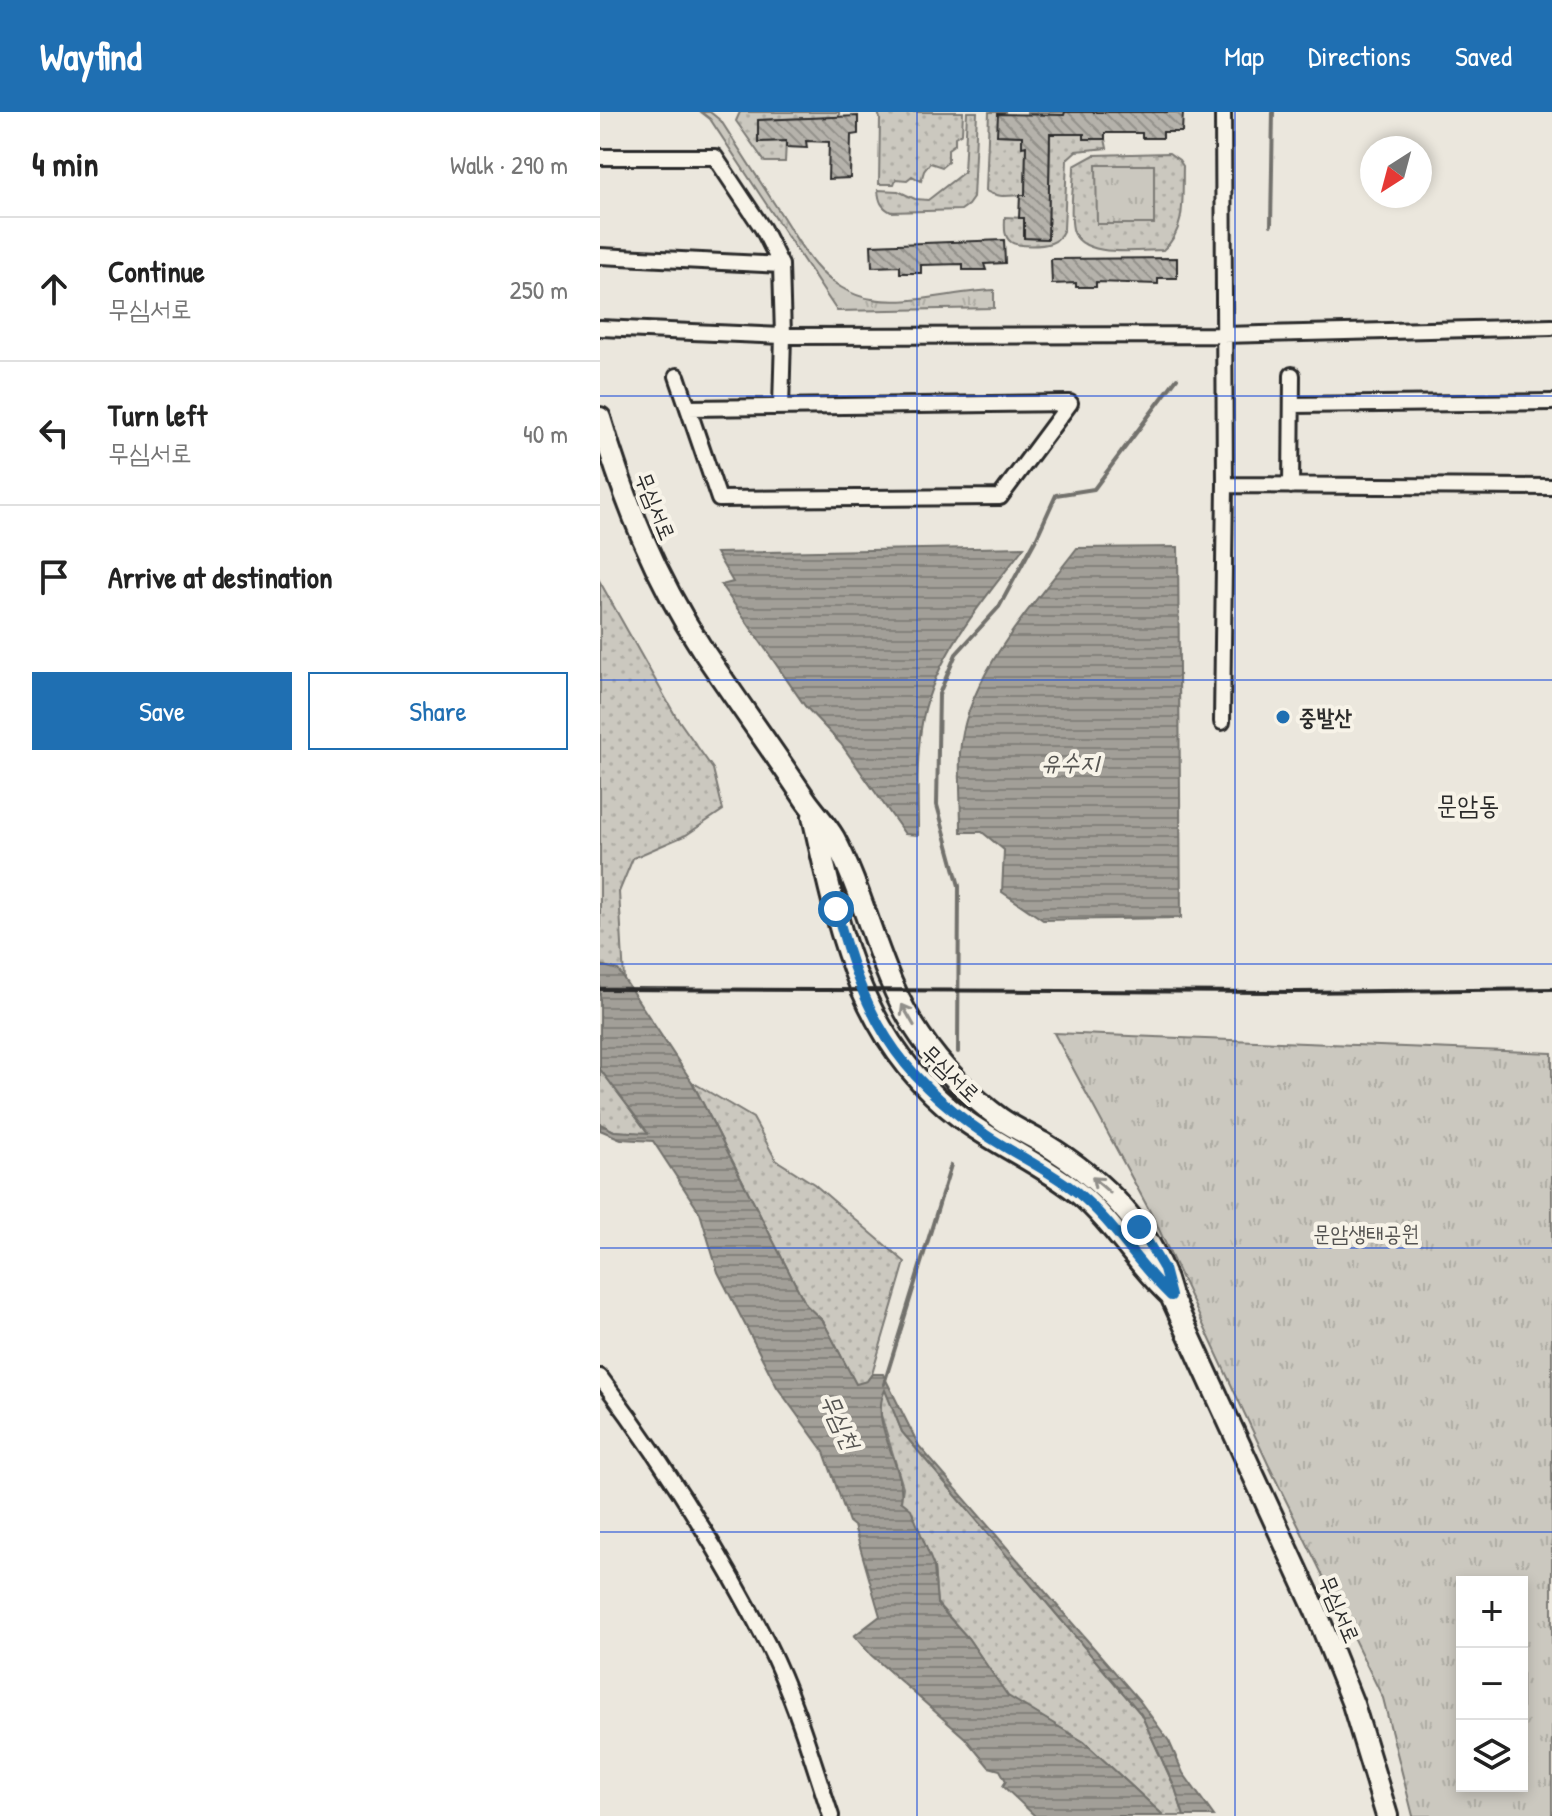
<!DOCTYPE html>
<meta charset="utf-8">
<style>
:root{--surface:#fff;--page:#f6f6f6;--text:#222;--muted:#767676;--line:#e0e0e0;--accent:#1f6fb2}
body{margin:0;font-family:"Patrick Hand","Poor Story",sans-serif;background:var(--page);color:var(--text)}
.controls{position:absolute;right:24px;bottom:24px;display:grid;overflow:hidden;border-radius:0px;box-shadow:0 4px 12px #0003}
.controls button{width:72px;height:72px;display:grid;place-items:center;padding:0;border:0;border-bottom:2px solid var(--line);background:var(--surface);color:var(--text);font:40px sans-serif}
.compass{position:absolute;left:760px;top:24px;width:72px;height:72px;border-radius:50%;background:var(--surface);box-shadow:0 4px 12px #0003;rotate:216deg}
.stop{position:absolute;width:24px;height:24px;margin:-18px;border:6px solid #1f6fb2;border-radius:50%;background:#fff}
.stop.end{background:#1f6fb2;border-color:#fff;box-shadow:0 2px 8px #0008}
.list{margin:0;padding:0;list-style:none}
h2{display:flex;justify-content:space-between;align-items:center;height:104px;margin:0;padding:0 32px;font-size:34px}
h2 small{font-size:26px;font-weight:400;color:var(--muted)}
.list li{display:grid;grid-template-columns:52px 1fr auto;gap:24px;align-items:center;box-sizing:border-box;height:144px;padding:0 32px;border-top:2px solid var(--line)}
.list b{display:block;font-size:30px;white-space:nowrap}
.list p{margin:0;font-size:26px;white-space:nowrap;color:var(--muted)}
.list em{font-size:26px;font-style:normal;color:var(--muted)}
.actions{display:flex;gap:16px;padding:24px 32px}
.actions a{flex:1;padding:18px 0;border:2px solid var(--accent);border-radius:0px;text-align:center;font-size:28px;color:var(--accent)}
.actions .main{background:var(--accent);color:#fff}
.icon{flex:none;width:44px;height:44px;fill:none;stroke:currentColor;stroke-width:2;stroke-linecap:round;stroke-linejoin:round}
.map{position:relative;flex:none;width:952px;height:1704px;overflow:hidden}
header{display:flex;align-items:center;gap:48px;box-sizing:border-box;height:112px;padding:0 40px;background:var(--accent);color:#fff}
header strong{font-size:38px}
nav{display:flex;gap:44px;margin-inline-start:auto;font-size:28px}
main{display:flex}
aside{flex:1;background:var(--surface)}
.map>svg:first-child{display:block}
.grass{fill:url(#grass-dots);stroke:#7b7a75;stroke-width:2}
.park{fill:url(#park-tufts);stroke:#7b7a75;stroke-width:2;fill-rule:evenodd}
.water{fill:url(#water-rules);stroke:#72716c;stroke-width:2}
.lines{fill:none;stroke-linecap:round;stroke-linejoin:round}
.stream{stroke:#72716c;stroke-width:4}
.building{fill:url(#building-back-hatch);stroke:#2b2b2b;stroke-width:2}
.street-casing{stroke:#2b2b2b;stroke-width:20}
.secondary-casing{stroke:#2b2b2b;stroke-width:26}
.street{stroke:#f7f3e8;stroke-width:14}
.secondary{stroke:#f7f3e8;stroke-width:20}
.rail{stroke:#2b2b2b;stroke-width:4}
.oneway{stroke:#918f8a}
.route{stroke:#1f6fb2;stroke-width:10}
.grid{fill:none;stroke:#1d4ed8;stroke-width:2;stroke-opacity:0.55}
.poi-dot{fill:#1f6fb2;stroke:#f7f3e8;stroke-width:3}
.labels{text-anchor:middle;dominant-baseline:central;stroke-width:8;stroke-linejoin:round;paint-order:stroke}
.street-label{font-size:22px;fill:#2b2b2b;stroke:#f7f3e8}
.poi-label{font-size:22px;font-weight:bold;fill:#2b2b2b;stroke:#f7f3e8;text-anchor:start}
.park-label{font-size:22px;fill:#535250;stroke:#f7f3e8}
.water-label{font-size:24px;font-style:italic;fill:#555451;stroke:#f7f3e8}
.quarter-label{font-size:26px;fill:#2b2b2b;stroke:#f7f3e8}
</style>
<header>
<strong>Wayfind</strong>
<nav><a>Map</a><a>Directions</a><a>Saved</a></nav>
</header>
<main>
<aside>
<h2>4 min<small>Walk · 290 m</small></h2>
<ul class="list">
<li><svg class="icon" aria-label="ahead" viewBox="0 0 24 24"><path d="M12 20V5M6 11l6-6 6 6"/></svg><div><b>Continue</b><p>무심서로</p></div><em>250 m</em></li>
<li><svg class="icon" aria-label="left" viewBox="0 0 24 24"><path d="M17 20v-9H6M10 6l-5 5 5 5"/></svg><div><b>Turn left</b><p>무심서로</p></div><em>40 m</em></li>
<li><svg class="icon" aria-label="arrive" viewBox="0 0 24 24"><path d="M6 21V4h12l-3 4 3 4H6"/></svg><div><b>Arrive at destination</b></div></li>
</ul>
<div class="actions"><a class="main">Save</a><a>Share</a></div>
</aside>
<div class="map">
<svg width="952" height="1704" viewBox="0 0 952 1704">
<defs>
<pattern id="grass-dots" width="8" height="8" patternUnits="userSpaceOnUse" patternTransform="scale(2)"><rect width="8" height="8" fill="#cbc8bf"/><path d="M2 2h.1M6 6h.1" fill="none" stroke="#aeaca4" stroke-width="1.8" stroke-linecap="round"/></pattern>
<pattern id="park-tufts" width="24" height="20" patternUnits="userSpaceOnUse" patternTransform="scale(2)"><rect width="24" height="20" fill="#cbc8bf"/><path d="M3 7l-1-3M5 7V3M7 7l1-3M15 17l-1-3M17 17v-4M19 17l1-3" fill="none" stroke="#aeaca4"/></pattern>
<pattern id="water-rules" width="6" height="5" patternUnits="userSpaceOnUse" patternTransform="scale(2)"><rect width="6" height="5" fill="#a29f98"/><path d="M0 2.5h6" fill="none" stroke="#84827c"/></pattern>
<pattern id="building-back-hatch" width="6" height="6" patternUnits="userSpaceOnUse" patternTransform="scale(2)"><rect width="6" height="6" fill="#b5b2ab"/><path d="M-1 5l2 2M0 0l6 6M5-1l2 2" fill="none" stroke="#93918b"/></pattern>
</defs>
<rect width="100%" height="100%" fill="#ebe7dd"/>
<filter id="ink" filterUnits="userSpaceOnUse"><feTurbulence type="fractalNoise" baseFrequency=".0125" numOctaves="2"/><feDisplacementMap in="SourceGraphic" scale="16" xChannelSelector="R" yChannelSelector="G"/><feConvolveMatrix kernelMatrix="1 2 1 2 8 2 1 2 1" color-interpolation-filters="sRGB"/></filter>
<g filter="url(#ink)">
<path class="grass" d="M 140,0 L 239,0 L 239,5 L 158,8 L 158,30 L 186,29 L 185,50 L 165,50 L 136,9 Z
M 278,0 L 363,0 L 362,21 L 355,25 L 355,32 L 348,37 L 348,50 L 342,55 L 330,51 L 324,59 L 321,69 L 312,64 L 307,68 L 296,67 L 294,72 L 279,72 L 280,7 Z
M 367,0 L 377,0 L 373,86 L 368,93 L 361,98 L 291,100 C 281,95 279,89 278,78 L 298,79 L 315,87 L 328,88 L 364,60 Z
M 389,0 L 406,0 L 398,2 L 398,23 L 422,24 L 422,34 L 426,35 L 425,83 C 411,83 399,87 386,79 Z
M 427,0 L 487,0 L 465,0 L 464,21 L 484,22 L 485,27 L 505,27 L 507,36 L 476,39 L 467,47 L 464,117 C 461,123 458,129 451,131 C 443,134 418,135 411,130 C 403,124 405,114 405,105 L 424,106 L 424,126 L 448,127 L 450,30 L 445,29 L 456,3 L 427,2 Z
M 569,41 L 579,48 L 583,54 C 582,84 587,118 563,138 C 539,138 479,147 473,117 C 469,98 474,73 474,54 L 494,43 Z
M 0,470 L 75,603 L 113,657 L 123,698 L 86,723 L 33,746 L 19,780 L 24,867 L 18,858 L 0,853 Z
M 0,957 L 3,961 L 49,1022 L 14,1019 L 0,1012 Z
M 92,970 L 153,1006 L 176,1048 L 214,1072 L 305,1150 L 272,1262 L 267,1269 L 256,1273 L 223,1209 L 206,1193 Z
M 285,1277 L 302,1320 L 541,1602 L 575,1676 L 584,1704 L 564,1704 L 484,1630 L 408,1585 L 368,1526 L 337,1491 L 334,1455 L 301,1389 L 303,1375 L 281,1303 L 281,1286 Z"/>
<path class="park" d="M 101,0 L 110,0 L 121,9 C 141,40 161,71 181,102 C 192,119 202,138 215,153 C 229,170 251,184 272,187 C 310,194 356,179 394,178 L 394,196 L 237,199 L 110,7 Z
M 496,53 L 554,53 L 554,112 L 497,112 Z
M 454,921 L 952,941 L 952,1704 L 813,1704 L 783,1586 L 669,1354 L 555,1109 ZM 922,1470 L 922,1674 L 862,1674 L 862,1470 Z"/>
<path class="water" d="M 424,435 C 383,490 331,546 321,617 C 316,652 318,688 318,723 L 305,722 L 241,632 L 205,594 L 121,473 L 133,470 L 116,441 Z
M 578,435 L 581,806 L 443,808 L 402,780 L 404,738 L 382,720 L 361,720 C 361,694 359,667 360,641 C 365,565 433,494 477,436 Z
M 0,853 L 18,858 L 92,970 L 206,1193 L 223,1209 L 256,1272 L 267,1269 L 272,1262 L 283,1262 L 319,1334 L 539,1588 L 569,1629 L 583,1661 L 614,1704 L 584,1704 L 575,1676 L 541,1602 L 302,1320 L 285,1278 C 268,1313 306,1353 301,1389 L 311,1397 L 334,1455 L 337,1492 L 368,1526 L 408,1584 L 484,1630 L 564,1704 L 435,1704 L 403,1674 L 406,1669 L 400,1658 L 389,1655 L 365,1626 L 271,1543 L 254,1524 L 280,1504 L 254,1414 L 249,1410 L 224,1340 L 177,1275 L 118,1160 L 100,1101 L 53,1029 L 21,1027 L 0,1018 L 0,1012 L 14,1019 L 48,1021 L 0,957 Z"/>
<g class="lines">
<path class="stream" d="M 671,113 L 673,0
M 358,940 L 359,774 L 337,693 L 339,582 L 356,542 L 399,495 L 436,427 L 456,383 L 494,377 L 577,266
M 284,1272 L 351,1053"/>
</g>
<path class="building" d="M 465,0 L 583,0 L 582,20 L 563,20 L 563,26 L 542,26 L 542,21 L 505,21 L 505,27 L 484,27 L 484,22 L 450,22 L 448,127 L 424,126 L 424,106 L 419,106 L 420,83 L 425,83 L 426,34 L 422,35 L 422,24 L 397,23 L 398,2 L 464,3 Z
M 258,4 L 258,22 L 251,23 L 250,66 L 228,67 L 229,30 L 206,29 L 207,36 L 186,35 L 186,29 L 158,30 L 158,8 Z
M 404,128 L 405,151 L 384,152 L 386,158 L 363,158 L 363,152 L 321,153 L 321,161 L 300,161 L 300,154 L 272,155 L 271,133 Z
M 577,146 L 577,166 L 558,166 L 558,172 L 496,170 L 496,175 L 476,175 L 476,171 L 452,172 L 451,147 Z"/>
<g class="lines">
<defs>
<path id="street" d="M 623,0 L 625,373 L 952,375
M 0,45 L 115,45 L 163,117 L 181,153 L 183,224 L 181,295
M 0,144 L 181,153
M 0,216 L 183,224 L 623,223 L 952,215
M 77,264 L 119,387 L 400,385 L 470,291 L 88,296
M 692,293 L 952,290
M 691,374 L 692,263
M 622,610 L 625,373
M 0,1265 C 63,1349 120,1439 168,1533 C 195,1587 212,1647 231,1704"/>
<path id="secondary" d="M 0,306 C 25,390 54,463 102,537 C 136,588 172,637 205,687 C 214,700 226,712 234,726 C 268,790 279,865 321,925 C 342,956 371,985 401,1007 C 414,1016 429,1023 443,1031 C 502,1067 553,1115 571,1184 L 715,1497 L 753,1592 L 787,1704
M 213,704 C 239,820 260,930 361,1006 C 399,1034 442,1052 478,1081 C 516,1113 536,1152 571,1184"/>
</defs>
<use href="#street" class="street-casing"/>
<use href="#secondary" class="secondary-casing"/>
<use href="#street" class="street"/>
<use href="#secondary" class="secondary"/>
<path class="rail" d="M 0,877 L 698,880 L 952,877"/>
</g>
<defs><path id="oneway-shaft" d="M-6 0H5M1.5-3L5.5 0L1.5 3" fill="none" stroke-width="1.6" stroke-linecap="round" stroke-linejoin="round" transform="scale(2)"/></defs>
<g class="oneway">
<use href="#oneway-shaft" transform="translate(308 903) rotate(-120)"/>
<use href="#oneway-shaft" transform="translate(501 1073) rotate(-139)"/>
</g>
</g>
<g class="lines" filter="url(#ink)">
<path class="route" d="M 236,797 C 264,902 293,960 386,1023 C 416,1043 449,1058 478,1081 C 516,1113 536,1151 571,1184 L 564,1157 L 539,1115"/>
</g>
<path class="grid" d="M 317,0 L 317,1704M 635,0 L 635,1704M 0,284 L 952,284M 0,568 L 952,568M 0,852 L 952,852M 0,1136 L 952,1136M 0,1420 L 952,1420"/>
<circle class="poi-dot" cx="683" cy="605" r="8"/>
<g class="labels">
<g class="street-label">
<text transform="translate(56 394) rotate(68)">무심서로</text>
<text transform="translate(351 961) rotate(44)">무심서로</text>
<text transform="translate(740 1497) rotate(67)">무심서로</text>
</g>
<g class="poi-label">
<text x="699" y="605">중발산</text>
</g>
<g class="park-label">
<text x="766" y="1121">문암생태공원</text>
</g>
<g class="water-label">
<text x="470" y="650">유수지</text>
<text transform="translate(241 1309) rotate(65)">무심천</text>
</g>
<g class="quarter-label">
<text x="868" y="692">문암동</text>
</g>
</g>
</svg>
<div class="controls">
<button>+</button>
<button>−</button>
<button><svg class="icon" aria-label="layers" viewBox="0 0 24 24"><path d="M12 4l9 5-9 5-9-5zM3 14l9 5 9-5"/></svg></button>
</div>
<svg class="compass" viewBox="-18 -18 36 36"><path d="M0-13l5 13h-10z" fill="#e53935"/><path d="M0 13l5-13h-10z" fill="#767676"/></svg>
<div class="stop" style="left:236px;top:797px"></div>
<div class="stop end" style="left:539px;top:1115px"></div>
</div>
</main>
